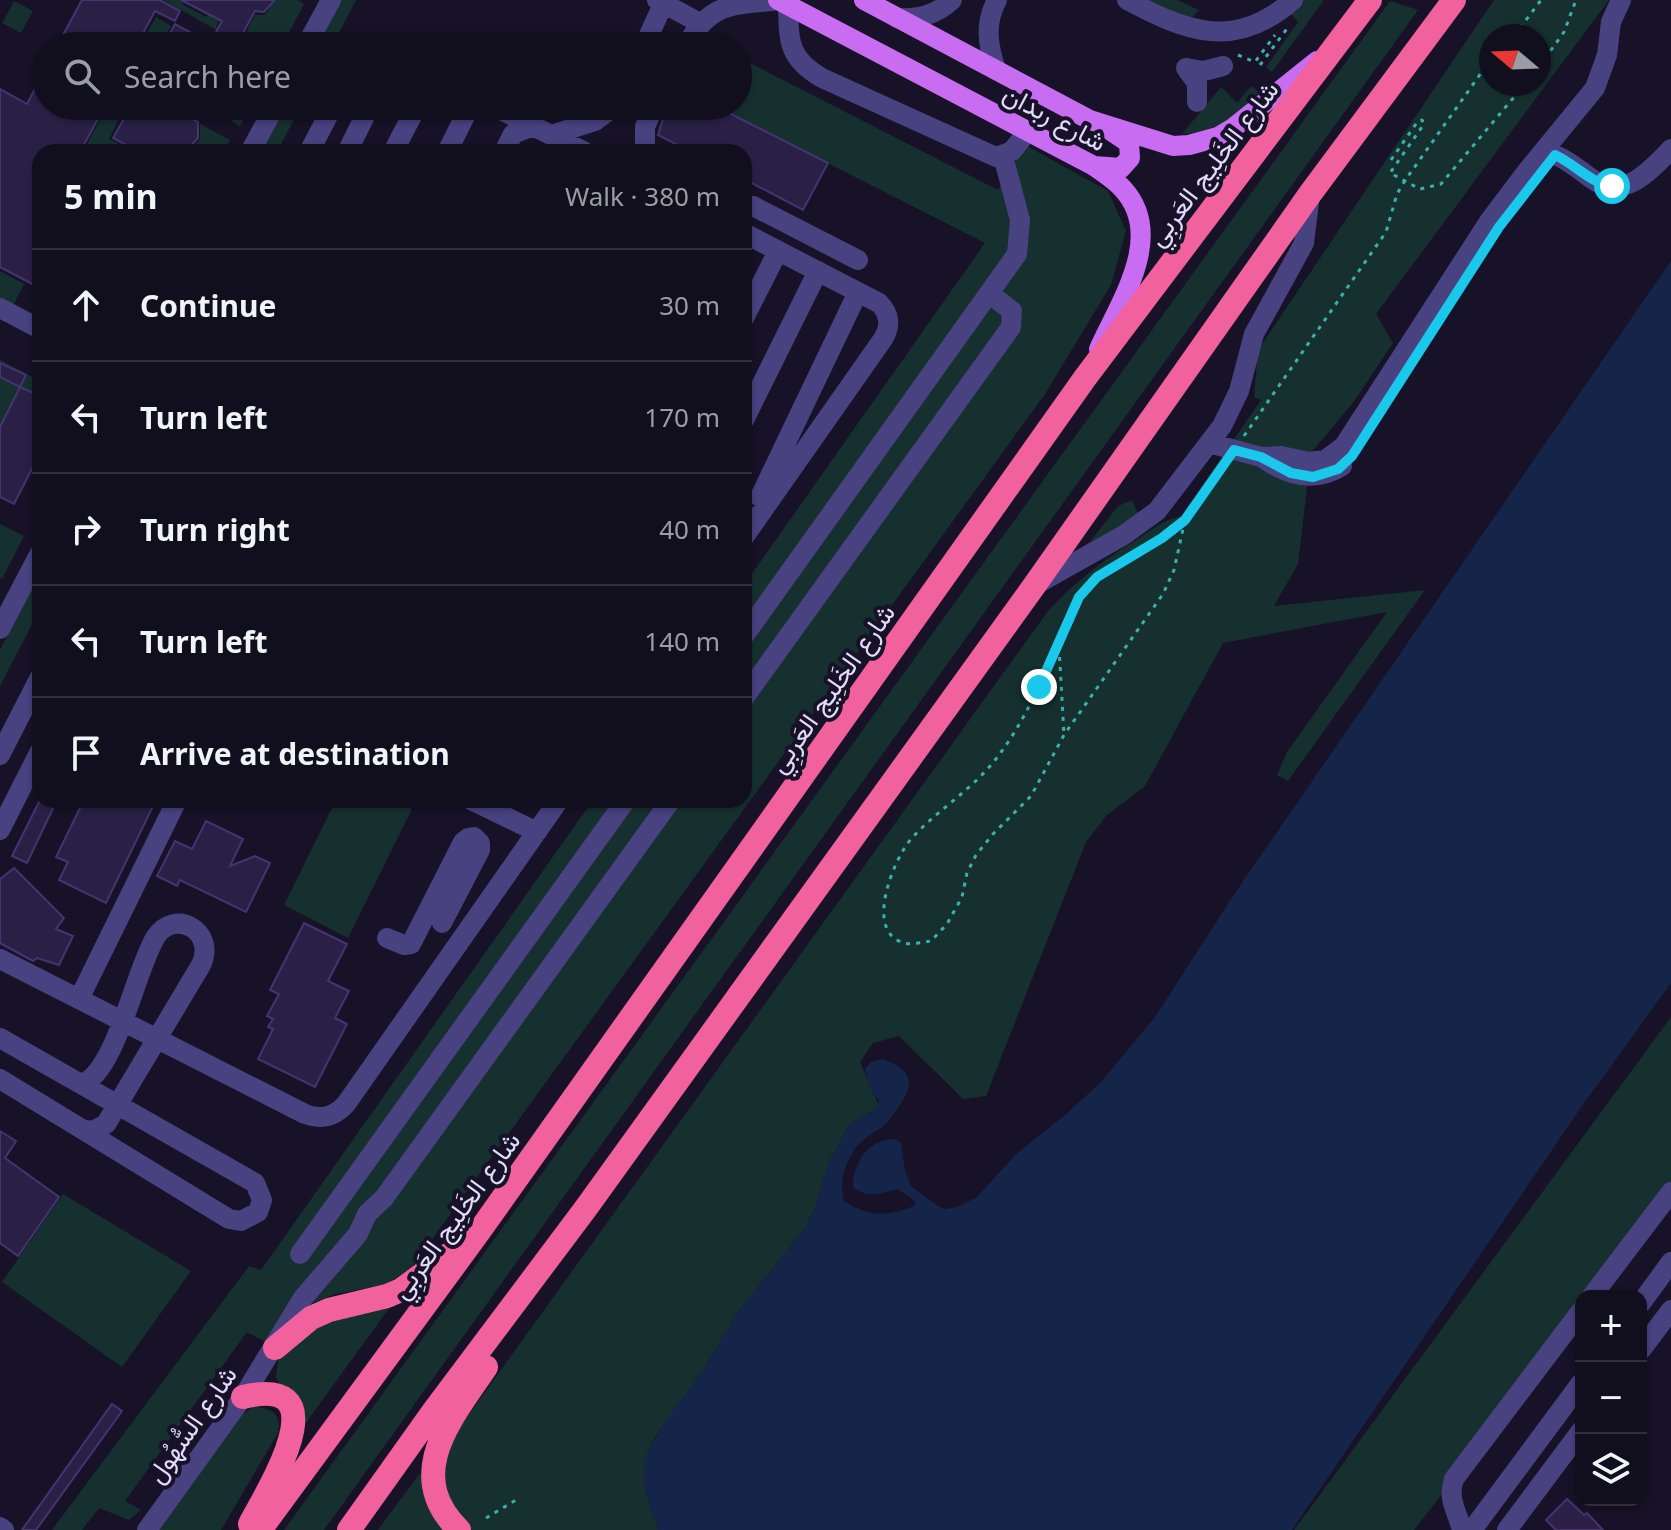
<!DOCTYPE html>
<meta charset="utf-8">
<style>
:root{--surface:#110e1d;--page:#1e1c2a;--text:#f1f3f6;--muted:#9c9ca4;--line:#302e3b}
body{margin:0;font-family:"Noto Sans",Vazirmatn,sans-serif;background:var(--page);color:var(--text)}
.controls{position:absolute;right:24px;bottom:24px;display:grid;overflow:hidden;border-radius:16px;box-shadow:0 2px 6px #0004}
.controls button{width:72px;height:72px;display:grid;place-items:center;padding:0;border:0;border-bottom:2px solid var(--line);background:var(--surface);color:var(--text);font:40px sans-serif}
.compass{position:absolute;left:1479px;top:24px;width:72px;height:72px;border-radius:50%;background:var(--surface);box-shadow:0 2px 6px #0004;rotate:289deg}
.stop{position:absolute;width:24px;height:24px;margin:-18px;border:6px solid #19c8ea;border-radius:50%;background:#fff}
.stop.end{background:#19c8ea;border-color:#fff;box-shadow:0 2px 8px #0008}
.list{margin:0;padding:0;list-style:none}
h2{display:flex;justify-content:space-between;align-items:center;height:104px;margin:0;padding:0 32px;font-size:34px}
h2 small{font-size:26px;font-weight:400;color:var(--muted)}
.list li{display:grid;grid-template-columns:52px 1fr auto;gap:24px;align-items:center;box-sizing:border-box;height:112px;padding:0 32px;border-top:2px solid var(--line)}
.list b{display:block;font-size:30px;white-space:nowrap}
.list em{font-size:26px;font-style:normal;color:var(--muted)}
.icon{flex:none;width:44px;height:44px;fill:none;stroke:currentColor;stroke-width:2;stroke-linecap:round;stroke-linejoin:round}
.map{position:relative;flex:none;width:1671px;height:1530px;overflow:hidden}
.search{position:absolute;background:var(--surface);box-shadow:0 2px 6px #0004;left:32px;top:32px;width:720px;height:88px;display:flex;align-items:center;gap:20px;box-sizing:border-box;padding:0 28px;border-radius:44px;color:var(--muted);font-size:30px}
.panel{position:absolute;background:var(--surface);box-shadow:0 2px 6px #0004;left:32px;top:144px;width:720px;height:664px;border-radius:24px}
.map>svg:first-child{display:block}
.green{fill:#163030;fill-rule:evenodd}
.water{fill:#142549}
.building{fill:#2a2046;stroke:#443470;stroke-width:2}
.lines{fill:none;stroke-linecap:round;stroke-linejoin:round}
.path{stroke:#3cafaf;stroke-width:3;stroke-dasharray:4 6;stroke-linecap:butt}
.minor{stroke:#484281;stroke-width:20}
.major{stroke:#c86cf2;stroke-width:20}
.highway{stroke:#f1619d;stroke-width:24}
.route{stroke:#19c8ea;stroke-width:10}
.labels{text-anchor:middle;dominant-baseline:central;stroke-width:8;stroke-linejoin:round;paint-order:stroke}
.street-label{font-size:26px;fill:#e1dbfc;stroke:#171227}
</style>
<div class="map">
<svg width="1671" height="1530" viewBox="0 0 1671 1530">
<rect width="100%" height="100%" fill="#171227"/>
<path class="green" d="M 164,0 L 184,0 L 182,4 L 206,17 L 213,4 L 225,10 L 216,27 L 251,46 L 244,46 Z
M 275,0 L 297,0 L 304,4 L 282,46 L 255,46 L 243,39 L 255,15 L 265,15 Z
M 337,0 L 356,0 L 332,46 L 313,46 Z
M 1144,0 L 1177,0 L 1199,10 L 1190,20 Z
M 1299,0 L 1324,0 L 1272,72 L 1266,67 L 1298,22 L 1288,11 Z
M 1494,0 L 1609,0 L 1376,314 L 1393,343 L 1355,400 L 1311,453 L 1298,564 L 1274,606 L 1425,590 L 1288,781 L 1277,775 L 1287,752 L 1387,612 L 1223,643 L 1145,786 L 1106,816 L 1086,842 L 986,1096 L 963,1099 L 899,1036 L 873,1043 L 860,1062 L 879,1105 L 875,1110 L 850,1124 L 830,1160 L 815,1209 L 805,1228 L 740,1310 L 700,1375 L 656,1436 L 648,1451 L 644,1485 L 658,1530 L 468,1530 L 451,1508 L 441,1467 L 454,1435 L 1048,611 C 1076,581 1102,561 1136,540 C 1153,529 1161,521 1181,516 L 1261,400 L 1254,397 L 1258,350 ZM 1491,36 L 1539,36 L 1539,84 L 1491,84 Z
M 14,1 L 33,11 L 21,33 L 2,23 Z
M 1390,1 L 1418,10 L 324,1530 L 284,1530 Z
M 156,17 L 171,26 L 160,46 L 140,46 Z
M 738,57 L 998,190 L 1025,145 L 1108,191 L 1126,231 L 1111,285 L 1045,394 L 412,1267 L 385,1285 L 335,1294 L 303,1307 L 266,1342 L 247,1332 L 125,1501 L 141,1510 L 129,1520 L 99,1508 L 82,1530 L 52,1530 L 249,1266 L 261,1270 L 593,800 L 744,800 L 744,585 L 985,243 L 715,106 L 738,106 Z
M 1251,86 L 1259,92 C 1238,118 1216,132 1182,134 L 1221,87 L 1237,103 Z
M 107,106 L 125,106 L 109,139 L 132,150 L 138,138 L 149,152 L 83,152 Z
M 207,106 L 251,106 L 240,126 Z
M 282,106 L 301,106 L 277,152 L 258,152 Z
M 200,124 L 230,140 L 224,152 L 180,152 L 182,149 L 191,150 L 200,139 Z
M 0,271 L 24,284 L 12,308 L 0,302 Z
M 0,360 L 40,381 L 40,398 L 0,432 Z
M 1132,500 L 1140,518 L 1089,543 L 1118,506 Z
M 0,524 L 24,536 L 2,579 L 0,577 Z
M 40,573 L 40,609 L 0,686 L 0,650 Z
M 336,800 L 395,800 L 412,809 L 348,938 L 284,905 Z
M 1671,1017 L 1671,1201 L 1597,1296 L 1581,1296 L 1581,1316 L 1414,1530 L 1294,1530 Z
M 63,1194 L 191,1271 L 122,1367 L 2,1282 Z
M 395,1300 L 297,1435 L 276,1377 L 278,1361 L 286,1347 L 321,1320 Z
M 253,1407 C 271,1407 282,1414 278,1433 L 221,1530 L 159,1530 L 243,1414 Z
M 420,1473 L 429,1509 L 444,1530 L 378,1530 Z"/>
<path class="water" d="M 1671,261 L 1671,983 L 1582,1106 L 1292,1530 L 658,1530 L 644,1485 L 644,1464 L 648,1451 L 665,1422 L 700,1375 L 740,1310 L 805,1228 L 815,1209 L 830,1160 L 850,1124 L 875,1110 L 879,1105 L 879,1100 L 870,1089 L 865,1069 L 871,1062 L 883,1059 C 909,1070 917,1080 900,1105 C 895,1112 891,1119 885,1125 C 877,1131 867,1136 860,1143 C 846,1158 838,1182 844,1201 C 869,1217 885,1217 914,1206 L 915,1201 L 898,1189 C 883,1193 866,1199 853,1187 C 853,1162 869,1139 895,1139 L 901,1143 L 905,1171 L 911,1186 L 938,1206 L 945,1209 L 957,1207 L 977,1197 L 1016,1154 L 1065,1115 L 1101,1082 L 1155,1017 L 1237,890 Z"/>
<path class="building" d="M 82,0 L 160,0 L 180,11 L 175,21 L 155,11 L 136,46 L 57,46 Z
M 181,0 L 275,0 L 264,12 L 255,11 L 236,46 L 163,46 L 175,24 L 210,43 L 222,21 Z
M 46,68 L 46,106 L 105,106 L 80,152 L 40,152 L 40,288 L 0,267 L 0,89 L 27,104 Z
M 131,106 L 168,106 L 198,122 L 198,138 L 189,148 L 180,147 L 177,152 L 139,152 L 113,138 Z
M 667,106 L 715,106 L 828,163 L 803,210 L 744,179 L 744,152 L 691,152 L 658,135 Z
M 0,363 L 26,375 L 20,387 L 0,377 Z
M 20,387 L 40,396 L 40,453 L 14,504 L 0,497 L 0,427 Z
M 40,800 L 57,800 L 27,863 L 12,856 Z
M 84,800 L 156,800 L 106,903 L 59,880 L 68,862 L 56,857 Z
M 206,821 L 243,839 L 230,866 L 255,856 L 270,863 L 246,912 L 180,880 L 177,886 L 157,876 L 175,841 L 192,849 Z
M 14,868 L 64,918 L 56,929 L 73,936 L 59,965 L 37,958 L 33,961 L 0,943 L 0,879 Z
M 304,923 L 347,944 L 328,981 L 349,991 L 335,1018 L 347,1024 L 315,1087 L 258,1059 L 273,1029 L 268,1027 L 273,1019 L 267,1016 L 279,994 L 270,990 Z
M 0,1131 L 16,1141 L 5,1158 L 59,1197 L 18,1256 L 0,1243 Z
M 112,1404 L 122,1411 L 36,1530 L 22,1530 Z
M 1567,1499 L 1584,1515 L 1587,1513 L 1603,1530 L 1556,1530 L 1546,1520 Z"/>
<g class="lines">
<path class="path" d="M 1514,36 L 1541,0
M 1238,55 L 1255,62 L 1275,35
M 1260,65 L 1289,26
M 1539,67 L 1564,32 L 1576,0
M 1391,160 L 1418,121 L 1422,120 L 1424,124 L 1390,173 L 1420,189 L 1441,184 L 1525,84
M 1244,436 L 1386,232 L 1397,194 L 1404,182 L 1491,59
M 1185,520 L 1174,570 L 1163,594 L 1064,735 L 1031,796 L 993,834 L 976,855 L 967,873 L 962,897 L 947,924 L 931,941 C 922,942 910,946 901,942 C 865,928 894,859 911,839 C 937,810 974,789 999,755 C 1023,723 1040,685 1056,648 C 1065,630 1069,609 1082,594 C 1103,568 1134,557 1161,539 C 1189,520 1205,492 1224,465
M 1059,647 L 1064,735
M 486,1518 L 516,1500"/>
<path class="minor" d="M 657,0 L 700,23
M 1127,0 C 1187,32 1235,51 1293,0
M 788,5 C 789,42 788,58 822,78 L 996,157 L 1012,151 L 1028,131
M 897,18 C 919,19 936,15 952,0
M 306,46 L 331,0
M 644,46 L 665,0
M 686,46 C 711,1 732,6 778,0
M 1186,68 L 1197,83 L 1197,102
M 1186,68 L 1204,71 L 1223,66
M 996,70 C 988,45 984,24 997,0
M 493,106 L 585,152
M 551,135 L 595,121 L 615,106
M 250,152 L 275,106
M 309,152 L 333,106
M 347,152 L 370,106
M 393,152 L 417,106
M 447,152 L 470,106
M 504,152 L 513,134 L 531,127
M 645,152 L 645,127 L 654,106
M 1555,155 C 1570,161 1579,170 1592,179 C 1623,202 1651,170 1671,149
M 744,205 L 753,206 L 858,260
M 744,233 L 879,303 C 890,314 891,326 883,339 L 744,537
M 0,308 L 40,329
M 744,318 L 778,251
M 744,420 L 818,271
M 1209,443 L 1261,457 L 1281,456 L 1309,462 L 1325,460 L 1344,446 L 1490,220 L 1527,171 L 1595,88 L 1607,55 L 1611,22 L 1621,0
M 1264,459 C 1289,476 1315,483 1342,466
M 760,497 L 858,292
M 1037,584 L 1124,535 L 1157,511 L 1222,426 L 1239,391 L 1254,334 L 1304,243 L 1310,194
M 0,629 L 40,553
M 744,636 L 1017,254 L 1020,220 L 1003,156
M 744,698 L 1011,327 L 1012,311 L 990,294
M 0,755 L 40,677
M 471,800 L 537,832
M 0,830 L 40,751
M 387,938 L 404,945 L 411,944 L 463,842 L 468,838 L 474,837 L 480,843 L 480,850 L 442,923
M 0,959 L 305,1114 C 321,1120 334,1117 346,1104 L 559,800
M 79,999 L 177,800
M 0,1038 L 255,1183 L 262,1200 L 258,1212 L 241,1221 L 229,1219 L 0,1079
M 81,1129 L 93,1131 L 106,1124 L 201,965 C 217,931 174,907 155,938 C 135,972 116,1071 82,1084
M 300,1254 L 626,800
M 1592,1296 L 1671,1192
M 1641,1303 L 1671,1262
M 1641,1350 L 1671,1310
M 0,1527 L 4,1530
M 147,1530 L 243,1397 L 303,1298 L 358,1234 L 367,1214 L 384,1198 L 671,800
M 1462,1530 C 1457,1511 1447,1499 1454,1479 L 1581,1311
M 1472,1530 L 1581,1383
M 1507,1530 L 1581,1431"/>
<path class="major" d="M 778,0 L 1094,166 C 1104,173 1115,180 1123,189 C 1166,236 1120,302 1099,349
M 864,0 L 1090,120 L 1173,146 L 1189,145 L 1218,137 L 1233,128 L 1317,61
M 1094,166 L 1121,168 L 1130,158 L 1129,143 L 1111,131"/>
<path class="highway" d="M 275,1348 L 311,1318 L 329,1310 L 387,1296 L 401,1290 L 454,1251
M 243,1397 C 341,1374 269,1488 250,1524
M 260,1530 L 478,1233 L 1085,378 L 1370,0
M 349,1530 L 433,1412 L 586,1208 L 1034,586 L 1310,194 L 1454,0
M 459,1530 C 402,1474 452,1418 486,1367"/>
</g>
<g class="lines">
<path class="route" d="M 1039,687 L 1079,597 L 1097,577 L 1162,538 L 1185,520 L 1234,450 L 1261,457 L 1291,473 L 1313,477 L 1338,469 L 1352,456 L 1499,227 L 1555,155 C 1575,164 1590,183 1612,186"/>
</g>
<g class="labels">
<g class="street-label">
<text transform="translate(1055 117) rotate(28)">شارع ربدان</text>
<text transform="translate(1212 163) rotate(-53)">شارع الخَلِيج العَربِي</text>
<text transform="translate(831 688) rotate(-55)">شارع الخَلِيج العَربِي</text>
<text transform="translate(455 1215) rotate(-54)">شارع الخَلِيج العَربِي</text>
<text transform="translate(191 1424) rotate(-55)">شارع السُّهُول</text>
</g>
</g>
</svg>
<div class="controls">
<button>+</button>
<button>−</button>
<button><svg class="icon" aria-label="layers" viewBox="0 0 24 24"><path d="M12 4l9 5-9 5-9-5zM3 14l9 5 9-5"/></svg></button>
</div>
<svg class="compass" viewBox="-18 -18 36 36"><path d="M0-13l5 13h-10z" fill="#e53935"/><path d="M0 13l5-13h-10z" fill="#9c9ca4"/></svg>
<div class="stop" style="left:1612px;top:186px"></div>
<div class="stop end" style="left:1039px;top:687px"></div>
<div class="search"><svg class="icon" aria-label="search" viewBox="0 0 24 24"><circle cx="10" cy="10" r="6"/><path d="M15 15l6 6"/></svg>Search here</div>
<section class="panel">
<h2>5 min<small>Walk · 380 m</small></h2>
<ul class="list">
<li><svg class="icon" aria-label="ahead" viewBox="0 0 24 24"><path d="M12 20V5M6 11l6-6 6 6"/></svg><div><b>Continue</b></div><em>30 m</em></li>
<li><svg class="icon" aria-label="left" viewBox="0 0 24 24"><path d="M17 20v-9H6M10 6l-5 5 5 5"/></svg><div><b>Turn left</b></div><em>170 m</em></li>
<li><svg class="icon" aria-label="right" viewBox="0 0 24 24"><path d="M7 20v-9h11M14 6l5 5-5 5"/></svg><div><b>Turn right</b></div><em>40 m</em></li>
<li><svg class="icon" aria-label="left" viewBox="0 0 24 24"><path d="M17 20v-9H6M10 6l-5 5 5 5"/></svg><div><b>Turn left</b></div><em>140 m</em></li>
<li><svg class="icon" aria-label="arrive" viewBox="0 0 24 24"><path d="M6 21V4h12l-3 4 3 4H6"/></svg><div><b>Arrive at destination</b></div></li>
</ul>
</section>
</div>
